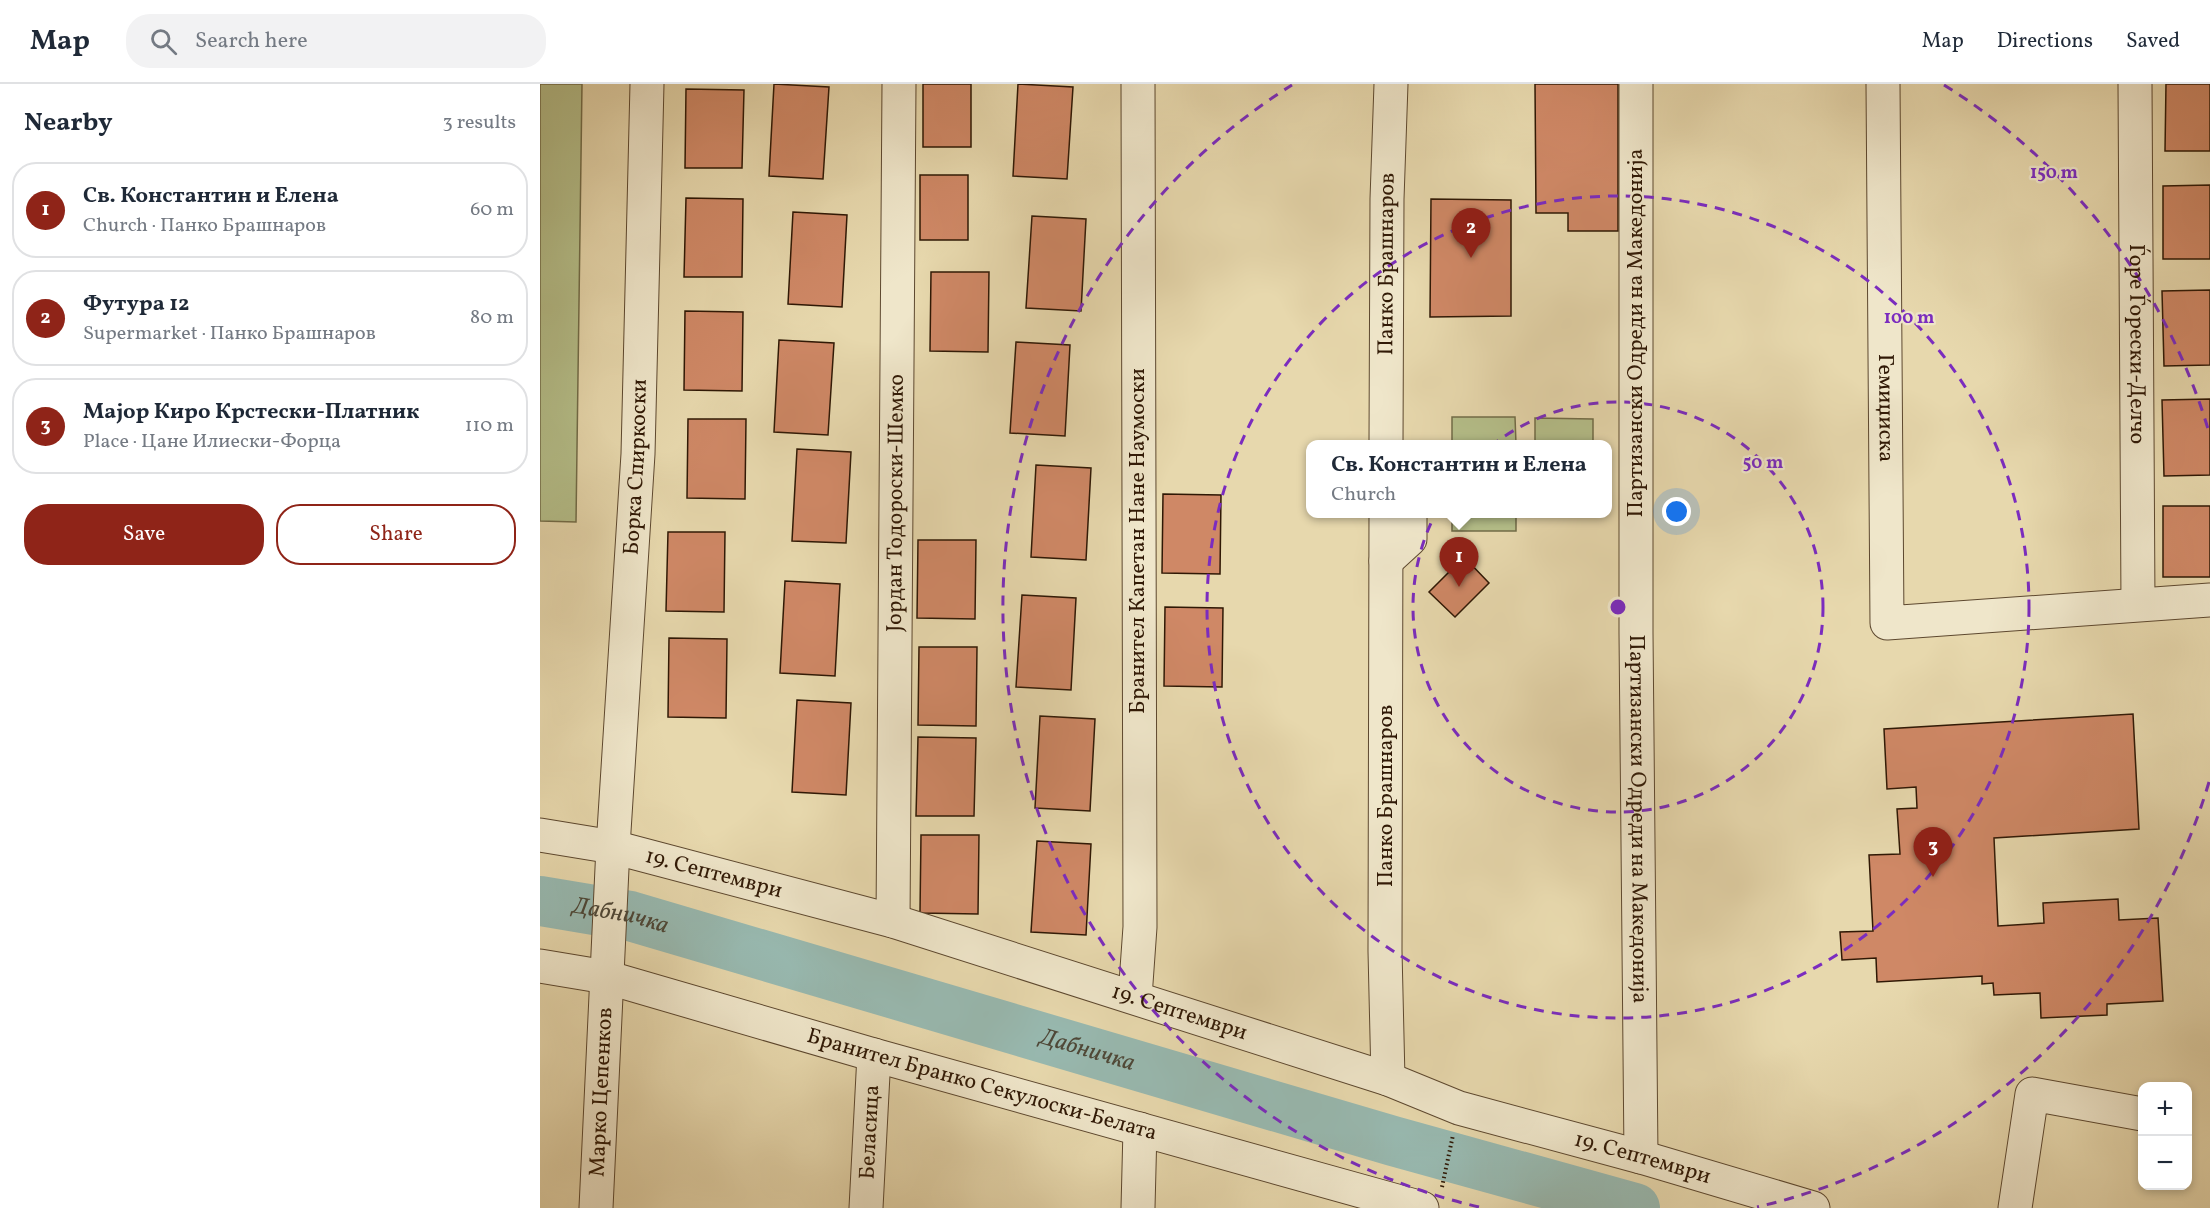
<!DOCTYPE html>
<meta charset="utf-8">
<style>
:root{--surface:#fff;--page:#f2f2f3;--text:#1f2937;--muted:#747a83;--line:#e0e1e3;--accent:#8f2418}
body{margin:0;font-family:Vollkorn,serif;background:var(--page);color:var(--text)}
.controls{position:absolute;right:18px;bottom:18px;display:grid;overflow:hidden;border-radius:12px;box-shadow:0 3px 9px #0003}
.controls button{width:54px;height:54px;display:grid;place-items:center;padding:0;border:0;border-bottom:2px solid var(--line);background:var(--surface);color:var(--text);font:30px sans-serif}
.you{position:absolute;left:1137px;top:428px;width:21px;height:21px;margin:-15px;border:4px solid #fff;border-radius:50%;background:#1a73e8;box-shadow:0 0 0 9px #1a73e833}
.badge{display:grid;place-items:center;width:39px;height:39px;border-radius:50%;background:var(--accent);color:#fff;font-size:20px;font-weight:700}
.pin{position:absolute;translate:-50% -50px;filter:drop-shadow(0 2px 3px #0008)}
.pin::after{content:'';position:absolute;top:32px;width:21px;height:18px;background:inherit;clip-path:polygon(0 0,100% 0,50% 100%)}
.popup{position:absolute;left:766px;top:356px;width:306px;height:78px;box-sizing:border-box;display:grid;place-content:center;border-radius:12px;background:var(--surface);filter:drop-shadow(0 2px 4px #0005);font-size:20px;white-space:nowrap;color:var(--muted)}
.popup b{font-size:22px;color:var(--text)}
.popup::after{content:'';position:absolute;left:50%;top:100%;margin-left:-12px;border:12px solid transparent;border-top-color:var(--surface)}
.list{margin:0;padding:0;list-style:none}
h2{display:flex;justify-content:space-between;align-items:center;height:78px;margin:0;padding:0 24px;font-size:26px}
h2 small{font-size:20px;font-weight:400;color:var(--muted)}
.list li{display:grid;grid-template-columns:39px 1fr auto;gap:18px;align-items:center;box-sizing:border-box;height:96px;margin:0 12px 12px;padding:0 12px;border:2px solid var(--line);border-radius:24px}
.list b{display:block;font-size:22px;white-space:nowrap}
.list p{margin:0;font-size:20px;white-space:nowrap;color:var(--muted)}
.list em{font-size:20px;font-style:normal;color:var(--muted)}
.actions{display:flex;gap:12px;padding:18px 24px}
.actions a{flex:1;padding:14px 0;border:2px solid var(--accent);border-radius:24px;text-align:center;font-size:21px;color:var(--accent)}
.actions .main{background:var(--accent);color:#fff}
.icon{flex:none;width:33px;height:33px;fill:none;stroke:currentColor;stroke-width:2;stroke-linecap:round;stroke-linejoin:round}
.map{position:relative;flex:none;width:1670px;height:1124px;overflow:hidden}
header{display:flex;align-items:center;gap:36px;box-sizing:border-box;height:84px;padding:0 30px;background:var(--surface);border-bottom:2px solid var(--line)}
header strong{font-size:28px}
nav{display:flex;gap:33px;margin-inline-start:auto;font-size:21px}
.search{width:420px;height:54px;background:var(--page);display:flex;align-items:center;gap:15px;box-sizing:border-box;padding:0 21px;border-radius:24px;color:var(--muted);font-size:22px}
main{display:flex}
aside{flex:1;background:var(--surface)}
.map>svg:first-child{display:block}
.green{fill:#b5bf8a;stroke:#726c48;stroke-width:1.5}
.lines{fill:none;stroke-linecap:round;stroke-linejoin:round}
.river{stroke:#98b9b0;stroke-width:50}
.building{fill:#cf8866;stroke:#2f1805;stroke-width:1.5}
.minor-casing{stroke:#5d482f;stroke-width:35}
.path{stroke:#2f1805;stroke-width:4;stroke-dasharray:1.5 3;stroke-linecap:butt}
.minor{stroke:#efe6ca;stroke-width:33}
.ring{fill:none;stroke:#7b2cbf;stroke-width:3;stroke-dasharray:10 8}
.labels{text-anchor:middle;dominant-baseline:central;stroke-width:4.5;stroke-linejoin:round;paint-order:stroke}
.street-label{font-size:22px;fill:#2f1805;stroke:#efe6ca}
.water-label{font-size:24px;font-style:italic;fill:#4e4838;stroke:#efe6ca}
.centre{fill:#7b2cbf;stroke:#efe6ca;stroke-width:3}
.ring-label{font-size:18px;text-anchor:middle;font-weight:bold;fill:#7b2cbf;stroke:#efe6ca;stroke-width:4.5;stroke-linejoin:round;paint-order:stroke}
</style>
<header>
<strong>Map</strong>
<div class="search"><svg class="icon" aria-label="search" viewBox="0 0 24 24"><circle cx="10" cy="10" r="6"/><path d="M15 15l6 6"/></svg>Search here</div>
<nav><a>Map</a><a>Directions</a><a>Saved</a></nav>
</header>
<main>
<aside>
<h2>Nearby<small>3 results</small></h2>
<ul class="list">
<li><span class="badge">1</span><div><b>Св. Константин и Елена</b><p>Church · Панко Брашнаров</p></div><em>60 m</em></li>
<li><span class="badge">2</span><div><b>Футура 12</b><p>Supermarket · Панко Брашнаров</p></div><em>80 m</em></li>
<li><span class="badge">3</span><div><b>Мајор Киро Крстески-Платник</b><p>Place · Цане Илиески-Форца</p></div><em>110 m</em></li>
</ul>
<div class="actions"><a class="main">Save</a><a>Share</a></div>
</aside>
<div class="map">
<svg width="1670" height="1124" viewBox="0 0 1670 1124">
<rect width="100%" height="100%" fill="#e7d8ad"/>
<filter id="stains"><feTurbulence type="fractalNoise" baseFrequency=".00333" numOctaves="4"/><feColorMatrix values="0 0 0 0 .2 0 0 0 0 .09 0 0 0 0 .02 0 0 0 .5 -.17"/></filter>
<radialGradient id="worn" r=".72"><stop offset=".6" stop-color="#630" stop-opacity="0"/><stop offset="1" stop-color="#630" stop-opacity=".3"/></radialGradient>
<path class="green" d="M 0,0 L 42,0 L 36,438 L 0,437 Z
M 912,333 L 975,333 L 976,360 L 912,360 Z
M 995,334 L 1053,335 L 1053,360 L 995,360 Z
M 912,430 L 976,430 L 976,447 L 912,447 Z"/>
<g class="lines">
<path class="river" id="s1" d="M 0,817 L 90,832 L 853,1057 L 1095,1124"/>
</g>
<path class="building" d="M 234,0 L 289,3 L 283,95 L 229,92 Z
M 383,0 L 431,0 L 431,63 L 383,63 Z
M 478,0 L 533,3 L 527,95 L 473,92 Z
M 995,0 L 1078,0 L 1078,147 L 1028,147 L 1028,129 L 996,129 Z
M 1626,0 L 1670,0 L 1670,67 L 1625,67 Z
M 146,5 L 204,6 L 202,84 L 145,84 Z
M 380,91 L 428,91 L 428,156 L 380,156 Z
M 1670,101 L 1670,175 L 1623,175 L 1623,102 Z
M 146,114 L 203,115 L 202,193 L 144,193 Z
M 891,115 L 971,116 L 971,232 L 890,233 Z
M 253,128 L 307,131 L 302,223 L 248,220 Z
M 492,132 L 546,135 L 541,227 L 486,224 Z
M 391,188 L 449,188 L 448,268 L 390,267 Z
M 1670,206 L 1670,281 L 1624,282 L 1622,207 Z
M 145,227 L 203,228 L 202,307 L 144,306 Z
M 239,256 L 294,259 L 288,351 L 234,348 Z
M 476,258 L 530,261 L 525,352 L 470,349 Z
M 1670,315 L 1670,391 L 1624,392 L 1622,316 Z
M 148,335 L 206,335 L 205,415 L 147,414 Z
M 257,365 L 311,368 L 306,459 L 252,457 Z
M 496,381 L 551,384 L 546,476 L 491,473 Z
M 623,410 L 681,411 L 680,490 L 622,489 Z
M 1623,422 L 1670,422 L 1670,493 L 1623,493 Z
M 128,448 L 185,448 L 184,528 L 126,527 Z
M 378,456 L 436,456 L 435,535 L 377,534 Z
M 924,473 L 949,499 L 915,533 L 889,508 Z
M 245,497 L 300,500 L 295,592 L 240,589 Z
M 482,511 L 536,514 L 531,606 L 476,603 Z
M 625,523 L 683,524 L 682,603 L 624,602 Z
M 129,554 L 187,555 L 186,634 L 128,633 Z
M 379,563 L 437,563 L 436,642 L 378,641 Z
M 257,616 L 311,619 L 306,711 L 252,708 Z
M 1593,630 L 1599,745 L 1454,754 L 1458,842 L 1504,839 L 1503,819 L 1578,815 L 1579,836 L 1618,834 L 1623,917 L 1567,920 L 1567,931 L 1501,934 L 1500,909 L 1454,911 L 1453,899 L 1442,900 L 1442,892 L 1337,898 L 1336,874 L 1302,876 L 1300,848 L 1333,847 L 1329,771 L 1360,770 L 1357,725 L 1377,724 L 1376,703 L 1347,705 L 1344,645 Z
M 500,632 L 555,635 L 550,727 L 495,724 Z
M 378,653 L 436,654 L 434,732 L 376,732 Z
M 381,751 L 439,751 L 438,830 L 380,829 Z
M 497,757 L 551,760 L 546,851 L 491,848 Z"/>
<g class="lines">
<defs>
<g id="minor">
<path id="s2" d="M 1096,0 L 1096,549 L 1101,1073"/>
<path id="s3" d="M 1343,0 L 1347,539 L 1670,516"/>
<path id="s4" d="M 1595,0 L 1598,520"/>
<path id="s5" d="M 846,360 L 847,115 L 851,0"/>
<path d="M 846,430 L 845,867 L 848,995"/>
<path d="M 846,477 L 870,455 L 870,430"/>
<path id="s6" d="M 0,751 L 73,763 L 353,837 L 848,995 L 919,1024 L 1101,1073 L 1273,1124"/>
<path id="s7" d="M 353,837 L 359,0"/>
<path id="s8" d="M 0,882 L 66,893 L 334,971 L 882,1124"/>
<path d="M 595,913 L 600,843 L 598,0"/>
<path id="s9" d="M 56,1124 L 73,763 L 98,370 L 107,0"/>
<path id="s10" d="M 326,1124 L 334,971"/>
<path d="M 598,1124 L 600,1045"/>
<path d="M 1475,1124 L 1492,1010 L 1602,1030"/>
</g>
</defs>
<use href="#minor" class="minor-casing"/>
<path class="path" d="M 902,1103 L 913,1051"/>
<use href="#minor" class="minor"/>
</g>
<g class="ring">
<circle cx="1078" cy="523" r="205"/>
<circle cx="1078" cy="523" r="411"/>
<path d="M1669 698A616 616 0 0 1 1217 1123M939 1123A616 616 0 0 1 752 1M1404 1A616 616 0 0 1 1669 348"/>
</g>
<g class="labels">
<g class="street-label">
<text stroke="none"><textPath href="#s5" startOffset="180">Панко Брашнаров</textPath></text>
<text transform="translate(1096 249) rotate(-90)">Партизански Одреди на Македонија</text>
<text stroke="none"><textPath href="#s4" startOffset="260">Ѓоре Ѓорески-Делчо</textPath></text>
<text stroke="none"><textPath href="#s3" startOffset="324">Гемиџиска</textPath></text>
<text stroke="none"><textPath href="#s9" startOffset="742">Борка Спиркоски</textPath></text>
<text stroke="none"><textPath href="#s7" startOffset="418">Јордан Тодороски-Шемко</textPath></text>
<text transform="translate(598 457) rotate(-90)">Бранител Капетан Нане Наумоски</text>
<text transform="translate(846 712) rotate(-90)">Панко Брашнаров</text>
<text stroke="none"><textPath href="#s2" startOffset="735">Партизански Одреди на Македонија</textPath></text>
<text stroke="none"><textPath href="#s6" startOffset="178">19. Септември</textPath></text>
<text stroke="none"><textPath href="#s6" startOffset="664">19. Септември</textPath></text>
<text stroke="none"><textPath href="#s8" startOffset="458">Бранител Бранко Секулоски-Белата</textPath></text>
<text stroke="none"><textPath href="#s9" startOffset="116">Марко Цепенков</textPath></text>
<text stroke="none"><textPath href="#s10" startOffset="76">Беласица</textPath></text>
<text stroke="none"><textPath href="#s6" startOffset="1150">19. Септември</textPath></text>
</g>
<g class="water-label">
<text stroke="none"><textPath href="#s1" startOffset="82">Дабничка</textPath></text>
<text stroke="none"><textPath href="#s1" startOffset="568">Дабничка</textPath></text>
</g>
</g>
<circle cx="1078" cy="523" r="9" class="centre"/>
<g class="ring-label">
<text x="1514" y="94">150 m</text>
<text x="1369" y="239">100 m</text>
<text x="1223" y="384">50 m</text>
</g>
<rect width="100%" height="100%" filter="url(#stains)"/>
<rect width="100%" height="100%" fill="url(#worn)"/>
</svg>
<div class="controls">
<button>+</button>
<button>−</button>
</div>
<div class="you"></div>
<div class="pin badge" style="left:919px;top:503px">1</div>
<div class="popup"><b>Св. Константин и Елена</b>Church</div>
<div class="pin badge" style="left:931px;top:174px">2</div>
<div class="pin badge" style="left:1393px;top:793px">3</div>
</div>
</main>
